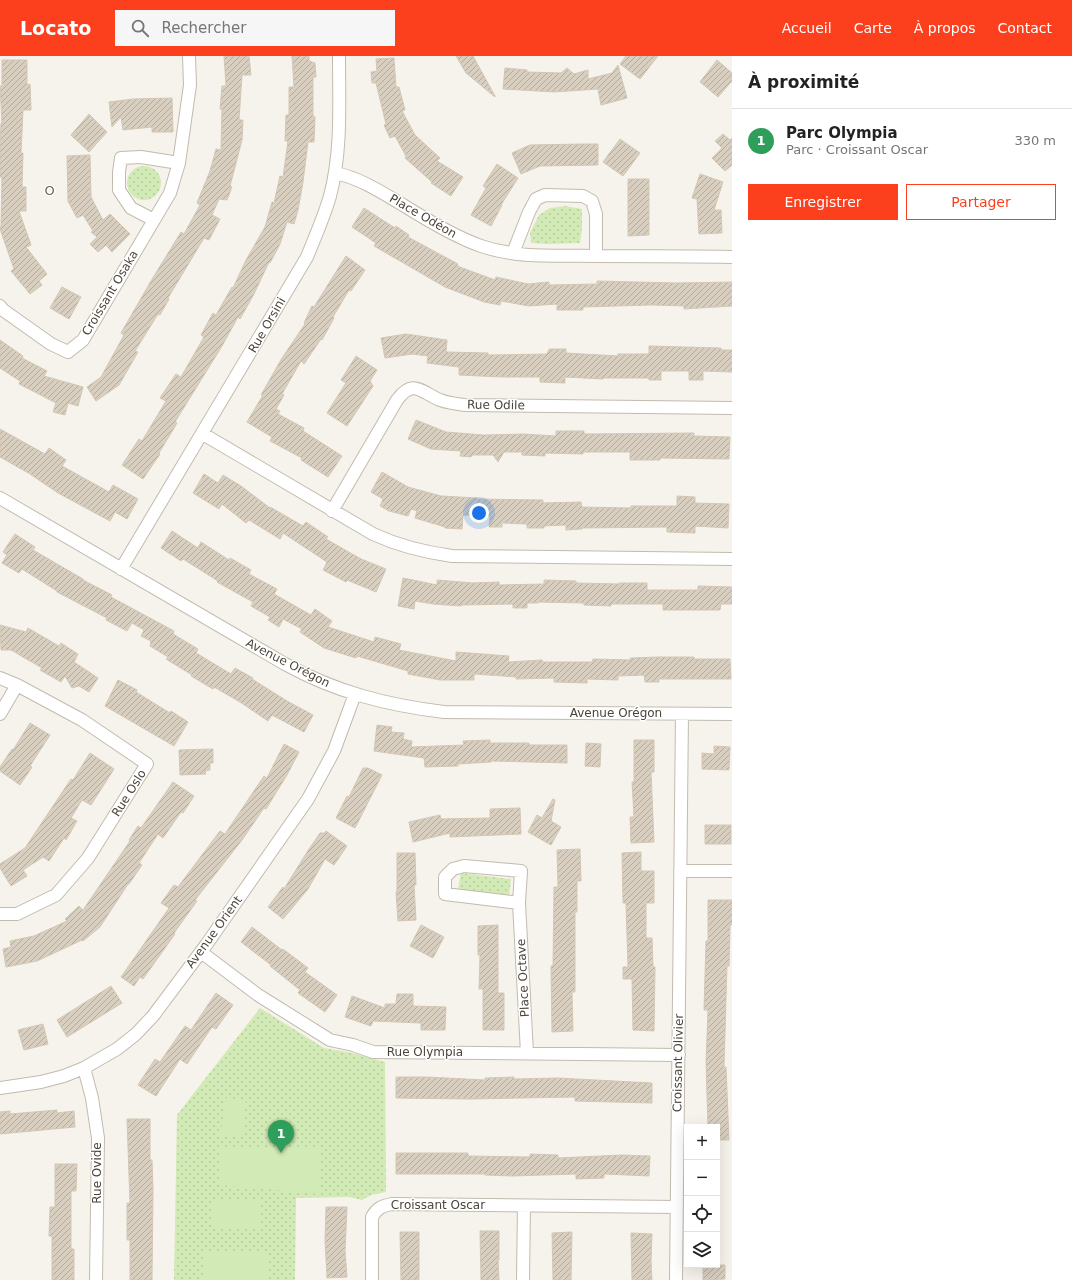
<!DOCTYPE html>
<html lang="fr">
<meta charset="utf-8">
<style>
:root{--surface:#fff;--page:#f6f6f6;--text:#222;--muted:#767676;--line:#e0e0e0;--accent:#fc3f1d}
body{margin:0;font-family:"DejaVu Sans",sans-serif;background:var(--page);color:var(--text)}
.controls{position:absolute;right:12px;bottom:12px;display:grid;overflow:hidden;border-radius:0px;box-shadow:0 4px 16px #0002}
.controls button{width:36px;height:36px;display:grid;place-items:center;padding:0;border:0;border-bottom:1px solid var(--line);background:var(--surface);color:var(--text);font:20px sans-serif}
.you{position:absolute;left:479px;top:457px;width:14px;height:14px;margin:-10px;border:3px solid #fff;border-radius:50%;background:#1a73e8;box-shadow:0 0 0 6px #1a73e833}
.badge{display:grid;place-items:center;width:26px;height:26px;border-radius:50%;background:var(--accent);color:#fff;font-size:13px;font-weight:700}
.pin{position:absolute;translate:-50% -33px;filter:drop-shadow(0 1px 2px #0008)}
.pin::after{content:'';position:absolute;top:21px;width:14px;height:12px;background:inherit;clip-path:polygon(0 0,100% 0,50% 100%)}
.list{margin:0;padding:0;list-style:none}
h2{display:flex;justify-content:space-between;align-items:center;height:52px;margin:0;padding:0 16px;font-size:17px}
h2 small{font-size:13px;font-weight:400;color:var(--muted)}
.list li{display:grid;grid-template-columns:26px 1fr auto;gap:12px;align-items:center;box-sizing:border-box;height:64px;padding:0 16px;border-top:1px solid var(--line)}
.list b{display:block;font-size:15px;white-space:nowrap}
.list p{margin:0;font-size:13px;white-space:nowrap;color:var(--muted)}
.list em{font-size:13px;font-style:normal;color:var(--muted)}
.actions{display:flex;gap:8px;padding:12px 16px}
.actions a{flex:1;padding:9px 0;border:1px solid var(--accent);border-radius:0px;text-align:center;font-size:14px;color:var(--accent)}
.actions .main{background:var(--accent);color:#fff}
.icon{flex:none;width:22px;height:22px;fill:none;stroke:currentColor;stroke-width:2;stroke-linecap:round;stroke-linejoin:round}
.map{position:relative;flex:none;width:732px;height:1224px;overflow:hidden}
header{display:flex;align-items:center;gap:24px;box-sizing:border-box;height:56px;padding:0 20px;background:var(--accent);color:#fff}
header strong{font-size:19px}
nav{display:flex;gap:22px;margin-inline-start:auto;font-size:14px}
.search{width:280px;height:36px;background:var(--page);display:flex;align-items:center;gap:10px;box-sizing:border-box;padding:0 14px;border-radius:0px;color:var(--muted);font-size:15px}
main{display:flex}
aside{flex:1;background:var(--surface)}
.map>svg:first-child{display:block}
.park{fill:url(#park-dots)}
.garden{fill:#d2eab5}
.building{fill:url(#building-hatch);stroke:#d3c7b4}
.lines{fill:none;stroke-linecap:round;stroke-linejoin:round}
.street-casing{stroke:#c2bbae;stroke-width:14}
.street{stroke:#fff;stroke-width:12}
.labels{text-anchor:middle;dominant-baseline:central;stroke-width:3;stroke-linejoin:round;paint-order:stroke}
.street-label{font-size:12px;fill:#4b4439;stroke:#fff}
.neighbourhood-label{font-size:13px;letter-spacing:1px;fill:#6e6250;stroke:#fff}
</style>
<header>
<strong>Locato</strong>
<div class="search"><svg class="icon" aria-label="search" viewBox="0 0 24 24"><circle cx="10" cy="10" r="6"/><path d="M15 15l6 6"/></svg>Rechercher</div>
<nav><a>Accueil</a><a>Carte</a><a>À propos</a><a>Contact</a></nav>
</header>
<main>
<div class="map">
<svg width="732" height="1224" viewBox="0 0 732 1224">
<defs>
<pattern id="park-dots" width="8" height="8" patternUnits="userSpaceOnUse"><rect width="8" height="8" fill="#d2eab5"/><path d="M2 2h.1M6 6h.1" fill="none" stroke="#b6ca9c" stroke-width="1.8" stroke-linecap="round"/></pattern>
<pattern id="building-hatch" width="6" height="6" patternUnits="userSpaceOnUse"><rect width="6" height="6" fill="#d8cfc1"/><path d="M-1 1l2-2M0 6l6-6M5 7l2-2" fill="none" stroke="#b1aa9e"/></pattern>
</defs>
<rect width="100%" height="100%" fill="#f6f3ec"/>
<path class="park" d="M127 127a17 17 0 1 1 34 0a17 17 0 1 1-34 0Z
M 565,150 L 582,153 L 582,173 L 580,187 L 546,188 L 531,187 L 530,177 L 539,159 L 550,152 Z
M 461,817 L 511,823 L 509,840 L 458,834 Z
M 260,952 L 324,992 L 352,997 L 385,1006 L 386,1136 L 371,1139 L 362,1144 L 349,1141 L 296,1142 L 295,1224 L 174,1224 L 177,1059 Z"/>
<path class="garden" d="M 225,1042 L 246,1044 L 242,1081 L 221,1079 Z
M 221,1091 L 321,1091 L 320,1138 L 220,1129 Z
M 212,1143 L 261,1144 L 261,1173 L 212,1172 Z
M 205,1195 L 268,1195 L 268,1224 L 205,1224 Z"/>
<path class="building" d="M 224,0 L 249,0 L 251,19 L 242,19 L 239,64 L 243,64 L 242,84 L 230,130 L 232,131 L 227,144 L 219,143 L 212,159 L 220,163 L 209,184 L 204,182 L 168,242 L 169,243 L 160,259 L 158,258 L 135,295 L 138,296 L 119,329 L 96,345 L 87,331 L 101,321 L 124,279 L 121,277 L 151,225 L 181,176 L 184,178 L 200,149 L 197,147 L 210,115 L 216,93 L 221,94 L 222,53 L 220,53 L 222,30 L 226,30 Z
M 292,0 L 309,0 L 309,5 L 315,7 L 316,21 L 313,21 L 313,60 L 315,61 L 314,86 L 308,86 L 303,126 L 298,154 L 294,168 L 287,166 L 280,188 L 270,207 L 269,206 L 254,238 L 240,263 L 238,261 L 222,290 L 175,366 L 177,367 L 159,397 L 160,398 L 143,423 L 122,409 L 139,383 L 142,385 L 166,345 L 160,342 L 176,318 L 181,321 L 204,281 L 201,279 L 213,257 L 216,259 L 232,231 L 233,232 L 246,204 L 265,171 L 272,146 L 274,147 L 280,120 L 283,121 L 288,85 L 285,85 L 286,59 L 289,59 L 289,31 L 294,31 Z
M 456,0 L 473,0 L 495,40 L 495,41 L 466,17 Z
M 626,0 L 658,0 L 640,23 L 620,8 Z
M 394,2 L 396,31 L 399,31 L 405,54 L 402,55 L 415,79 L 440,102 L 437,105 L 463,121 L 451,140 L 431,127 L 432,126 L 405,102 L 406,100 L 395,80 L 390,82 L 384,69 L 386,68 L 376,27 L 372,27 L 371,16 L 377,15 L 376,3 Z
M 2,4 L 27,4 L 27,29 L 30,28 L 31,54 L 23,54 L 21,97 L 23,97 L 22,131 L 26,131 L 26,155 L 19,155 L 31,189 L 26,191 L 47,218 L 39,225 L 42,229 L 30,238 L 11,215 L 14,213 L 0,173 L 1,170 L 2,121 L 0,121 L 0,88 L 1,67 L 2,67 L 0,30 L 2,30 Z
M 717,4 L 732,17 L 732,25 L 718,41 L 700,26 Z
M 618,9 L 627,42 L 601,49 L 598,33 L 554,36 L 503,33 L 505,12 L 527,14 L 527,16 L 561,17 L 567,12 L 574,18 L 588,14 L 588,23 L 612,17 Z
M 172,42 L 173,76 L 152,76 L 152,71 L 123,74 L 121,61 L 112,71 L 109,46 L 133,43 Z
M 89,58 L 107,76 L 89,96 L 71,79 Z
M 723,78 L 730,84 L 732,82 L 732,109 L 725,115 L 712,102 L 722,92 L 715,85 Z
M 620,83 L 640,97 L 623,120 L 603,106 Z
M 582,88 L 598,88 L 598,109 L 540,110 L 521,118 L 512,97 L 530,89 Z
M 90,99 L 91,141 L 103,164 L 110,158 L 130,178 L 112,196 L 106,189 L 98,196 L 90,188 L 97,181 L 91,176 L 93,175 L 83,159 L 77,162 L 68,145 L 67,100 Z
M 497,108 L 518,122 L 501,149 L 502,149 L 491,170 L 471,159 L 486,132 L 483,130 Z
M 700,118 L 723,126 L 714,154 L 721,154 L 722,177 L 699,178 L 697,143 L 692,142 Z
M 628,123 L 649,123 L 649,179 L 628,180 Z
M 364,152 L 395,172 L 396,170 L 409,179 L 408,181 L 458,208 L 457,210 L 495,224 L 496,221 L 528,228 L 549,226 L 549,229 L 597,228 L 597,225 L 677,227 L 732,226 L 732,250 L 684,253 L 684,250 L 651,249 L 583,251 L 583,254 L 557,254 L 557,248 L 529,250 L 501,245 L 500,249 L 484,246 L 445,231 L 374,190 L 376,187 L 352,171 Z
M 346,200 L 365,214 L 351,235 L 349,234 L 333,261 L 334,262 L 322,284 L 321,283 L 304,308 L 301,305 L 282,338 L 284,339 L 276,353 L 280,355 L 278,358 L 304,372 L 303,375 L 342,400 L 328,421 L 301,404 L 302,402 L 270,385 L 272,381 L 247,366 L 263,339 L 261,339 L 282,302 L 305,268 L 304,267 L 312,250 L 314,251 Z
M 62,231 L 81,241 L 69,263 L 50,252 Z
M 406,278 L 447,284 L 446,296 L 488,297 L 488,299 L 547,298 L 549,293 L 566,293 L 566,297 L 618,300 L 618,298 L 649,298 L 649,290 L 721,292 L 721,294 L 732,294 L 732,316 L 703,315 L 703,324 L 689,324 L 689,315 L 661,315 L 661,324 L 649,324 L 649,322 L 603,322 L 603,323 L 565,321 L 565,327 L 540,326 L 540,321 L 501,321 L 459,319 L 459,311 L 427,307 L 428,300 L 412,298 L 385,302 L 381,282 Z
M 0,284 L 23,300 L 22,302 L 47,315 L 44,320 L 83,331 L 78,350 L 68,347 L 65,359 L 53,356 L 56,347 L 19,328 L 20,325 L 0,312 Z
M 356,300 L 377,314 L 370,325 L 373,330 L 347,370 L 327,357 L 346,327 L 341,324 Z
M 416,364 L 446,376 L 484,379 L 523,378 L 556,380 L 556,375 L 584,375 L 584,378 L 694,377 L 694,380 L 730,381 L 729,403 L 660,402 L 660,404 L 630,404 L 630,396 L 583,396 L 583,398 L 545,397 L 545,400 L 522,399 L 522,396 L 504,396 L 498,406 L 493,399 L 472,399 L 471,401 L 460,400 L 461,395 L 431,393 L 408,383 Z
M 0,373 L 45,398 L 49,392 L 66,404 L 62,410 L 109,436 L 113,429 L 138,443 L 127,463 L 115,456 L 110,465 L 58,437 L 30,418 L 0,401 Z
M 382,416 L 408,431 L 441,440 L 477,442 L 476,443 L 543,444 L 543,447 L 581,446 L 582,451 L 631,452 L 631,450 L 677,450 L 677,440 L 695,441 L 695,447 L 729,448 L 728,472 L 695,470 L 695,477 L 667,476 L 667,471 L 582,472 L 582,473 L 566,474 L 566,469 L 544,470 L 544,472 L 527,472 L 527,468 L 502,467 L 502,471 L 489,471 L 490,460 L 463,459 L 462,473 L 445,472 L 445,471 L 415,462 L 417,455 L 411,453 L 408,460 L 389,455 L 380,450 L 383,443 L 371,436 Z
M 204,418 L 218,427 L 223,419 L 241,430 L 270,452 L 270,451 L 303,470 L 306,466 L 328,481 L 326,483 L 361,503 L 386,513 L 376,536 L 347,524 L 346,526 L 323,514 L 327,506 L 283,477 L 280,483 L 249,464 L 246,467 L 222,448 L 219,453 L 193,437 Z
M 172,475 L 198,492 L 201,486 L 229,504 L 230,502 L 251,514 L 249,518 L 277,533 L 274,538 L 311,559 L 315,553 L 332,565 L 328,571 L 374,586 L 375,581 L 401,588 L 399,594 L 456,605 L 456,596 L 509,600 L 508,606 L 542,604 L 543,606 L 592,606 L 593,603 L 631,604 L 630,602 L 658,601 L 694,601 L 694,603 L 730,603 L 731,623 L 659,623 L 659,626 L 645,626 L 644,619 L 618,620 L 618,624 L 587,623 L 587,627 L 554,626 L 554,622 L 516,623 L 516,621 L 474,618 L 474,624 L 440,624 L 408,618 L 408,615 L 357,600 L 356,602 L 324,592 L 300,576 L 302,573 L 283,563 L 279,571 L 268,564 L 270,561 L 251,550 L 253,546 L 217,526 L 218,525 L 183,503 L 181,505 L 161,492 Z
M 15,478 L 35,491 L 33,494 L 83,523 L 83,524 L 112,539 L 111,541 L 174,575 L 173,578 L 198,593 L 196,597 L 231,618 L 235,612 L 253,622 L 252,623 L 287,645 L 313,659 L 304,676 L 272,659 L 268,665 L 240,646 L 214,631 L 213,633 L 191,620 L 192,619 L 166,603 L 168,601 L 150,590 L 151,585 L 141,580 L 144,574 L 132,567 L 127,575 L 106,564 L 107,562 L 57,536 L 57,535 L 22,513 L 19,517 L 2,507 L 7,499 L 3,496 Z
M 403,522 L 437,529 L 437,524 L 473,527 L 499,526 L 499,529 L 544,528 L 544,524 L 576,525 L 576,527 L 619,528 L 619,527 L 647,527 L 647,534 L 698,534 L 698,530 L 732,531 L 732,548 L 721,548 L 720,554 L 663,554 L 663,548 L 611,548 L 611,550 L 584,549 L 584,547 L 538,546 L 538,547 L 527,547 L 527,552 L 513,552 L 513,548 L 462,549 L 461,550 L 433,548 L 415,545 L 414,553 L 398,550 Z
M 0,569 L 26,576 L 28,572 L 59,590 L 61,587 L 78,598 L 74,606 L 98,622 L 89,636 L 79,630 L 72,632 L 65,620 L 61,626 L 40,614 L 42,612 L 11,594 L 1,594 Z
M 118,624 L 137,634 L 136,636 L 170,657 L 171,655 L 188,666 L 174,690 L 105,650 Z
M 30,667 L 50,679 L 30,710 L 32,711 L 20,729 L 0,715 L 0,711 L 12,693 L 13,694 Z
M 377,669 L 392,671 L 391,676 L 404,677 L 403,683 L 412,685 L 411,691 L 464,689 L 463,685 L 490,684 L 490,687 L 529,687 L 529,689 L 567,689 L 567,707 L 491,705 L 491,706 L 458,708 L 458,710 L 425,711 L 424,702 L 374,695 Z
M 634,684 L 654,684 L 654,716 L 651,716 L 654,786 L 631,787 L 630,761 L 634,761 L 632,726 L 634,726 Z
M 586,687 L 601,688 L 600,711 L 585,710 Z
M 284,688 L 299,696 L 287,719 L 266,753 L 264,752 L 242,784 L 195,844 L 197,845 L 174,877 L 175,878 L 143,923 L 140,921 L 134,930 L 121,921 L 169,852 L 161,847 L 174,829 L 178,831 L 220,775 L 225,778 L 264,720 L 267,722 Z
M 714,690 L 730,691 L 729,714 L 702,713 L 702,697 L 714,698 Z
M 213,693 L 213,707 L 210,707 L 210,714 L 205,715 L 206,718 L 180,719 L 179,694 Z
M 90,697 L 114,713 L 91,749 L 82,744 L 71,762 L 77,765 L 66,784 L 64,782 L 49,805 L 43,801 L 23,814 L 27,820 L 11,830 L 0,812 L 0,808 L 25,792 L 71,723 L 73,724 Z
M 363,712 L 368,712 L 382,719 L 355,772 L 336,762 L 347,740 L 349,741 Z
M 173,726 L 194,740 L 183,757 L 181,756 L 163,782 L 158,778 L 139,807 L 142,809 L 129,828 L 128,828 L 100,871 L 83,885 L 82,884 L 37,905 L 6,911 L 3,893 L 11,891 L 10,885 L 34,880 L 67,865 L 65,863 L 79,850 L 83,854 L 130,785 L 129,784 L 138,770 L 141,772 Z
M 553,743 L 555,744 L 551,765 L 561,771 L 551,789 L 528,776 L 537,759 L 542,762 Z
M 520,752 L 521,778 L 450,781 L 450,777 L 413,786 L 409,766 L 440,759 L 441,763 L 490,762 L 490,753 Z
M 705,769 L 731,769 L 731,788 L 705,788 Z
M 326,775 L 347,790 L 334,809 L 325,803 L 308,833 L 283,863 L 268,851 L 283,831 L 284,833 L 309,793 L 320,777 L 325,777 Z
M 580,793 L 581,825 L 577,825 L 577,856 L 575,856 L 575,936 L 572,936 L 573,975 L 552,976 L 551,910 L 553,910 L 554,831 L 558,831 L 557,794 Z
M 641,796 L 641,815 L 654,815 L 654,847 L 646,847 L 646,882 L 652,882 L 653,911 L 655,911 L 654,975 L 633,974 L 632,923 L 623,923 L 623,911 L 628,911 L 626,847 L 623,847 L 622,797 Z
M 397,797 L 415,797 L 416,829 L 414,829 L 416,864 L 398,865 L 396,836 L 397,835 Z
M 708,844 L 732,844 L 732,869 L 730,869 L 729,910 L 727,910 L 724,1011 L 726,1011 L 729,1084 L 717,1084 L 717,1071 L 708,1071 L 706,1006 L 708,954 L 704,954 L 706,885 L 708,885 Z
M 421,869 L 444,881 L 433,902 L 410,890 Z
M 498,869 L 498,937 L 504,937 L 504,974 L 483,974 L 483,933 L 479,933 L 480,899 L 478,899 L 478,870 Z
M 252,871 L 282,894 L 283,893 L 308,912 L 305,916 L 337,939 L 325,956 L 298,937 L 300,934 L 270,910 L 271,909 L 241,886 Z
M 111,930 L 122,947 L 67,981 L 57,964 Z
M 216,937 L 233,949 L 216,973 L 212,971 L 187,1008 L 180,1003 L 156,1040 L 138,1029 L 155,1003 L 160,1006 L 185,970 L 191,974 Z
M 397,938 L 413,938 L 413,950 L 446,951 L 445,974 L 421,974 L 421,967 L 373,965 L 371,970 L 345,961 L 352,940 L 385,952 L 385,948 L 396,948 Z
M 43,968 L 48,988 L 24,994 L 18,974 Z
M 396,1021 L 427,1021 L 485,1024 L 485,1022 L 514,1021 L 514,1023 L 558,1022 L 652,1027 L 652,1047 L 575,1045 L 575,1041 L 470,1043 L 396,1042 Z
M 57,1054 L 57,1057 L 74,1055 L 75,1071 L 0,1078 L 0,1056 L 10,1055 L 10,1058 Z
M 127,1063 L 150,1063 L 150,1104 L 152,1104 L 153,1134 L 152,1224 L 130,1224 L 130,1184 L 127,1184 L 127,1147 L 130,1147 Z
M 396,1097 L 468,1097 L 468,1100 L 530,1101 L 530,1098 L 558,1099 L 558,1102 L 622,1099 L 650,1100 L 649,1120 L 604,1118 L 604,1122 L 576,1123 L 576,1118 L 512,1120 L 485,1119 L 485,1118 L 396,1118 Z
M 55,1108 L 77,1108 L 76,1135 L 71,1135 L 71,1193 L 74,1193 L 74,1224 L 52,1224 L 52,1180 L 49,1180 L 50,1151 L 55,1151 Z
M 326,1151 L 347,1151 L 345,1195 L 347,1221 L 327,1222 L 325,1184 Z
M 480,1175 L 499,1175 L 499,1204 L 498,1204 L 499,1224 L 481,1224 Z
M 400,1176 L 419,1176 L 419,1224 L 401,1224 Z
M 572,1176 L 571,1224 L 553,1224 L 552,1177 Z
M 631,1177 L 652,1178 L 651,1205 L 652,1224 L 632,1224 Z
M 703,1209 L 725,1209 L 725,1223 L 703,1224 Z"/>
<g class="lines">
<defs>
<path id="street" d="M 335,117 C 360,122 381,136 403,149 C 427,164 455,181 481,190 C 519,203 559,199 598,200 C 643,200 687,200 732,201
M 154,164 L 131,152 L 119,134 L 119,116 L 121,102 L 141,101 L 179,107
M 513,197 L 529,156 L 536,143 L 545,139 L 583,140 L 592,145 L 596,158 L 596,200
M 0,250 L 3,254 L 51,288 L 68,296 L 83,284 L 170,137 L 179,107 L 190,29 L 189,0
M 203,378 L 373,478 C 399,490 423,496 452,500 L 732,503
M 0,442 L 285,608 C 336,636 386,649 444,656 L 732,658
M 332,455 L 397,344 C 413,322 421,336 440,344 C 448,347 456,348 465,349 L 732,352
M 121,513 L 307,201 C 315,181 324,161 330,140 C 342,95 339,47 339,0
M 0,622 L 17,629 L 82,664 L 147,708 L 88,802 L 56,839 L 17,858 L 0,858
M 0,658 L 17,629
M 680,815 L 732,815
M 519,847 L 445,838 L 445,821 L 453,813 L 464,810 L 521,815 L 519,847 L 527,997
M 201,896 L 258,939 L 330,984 L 353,989 L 373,996 L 679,999
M 84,1012 L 92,1042 L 98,1082 L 96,1224
M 0,1032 L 41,1026 L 64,1020 L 84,1012 L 117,993 L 136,978 L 153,960 L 206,889 L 308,743 L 334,695 L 355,638
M 372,1224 L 372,1161 C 377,1152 382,1150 392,1148 L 677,1151
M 523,1224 L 524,1150
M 676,1224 L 682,658"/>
</defs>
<use href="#street" class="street-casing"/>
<use href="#street" class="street"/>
</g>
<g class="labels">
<g class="street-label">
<text transform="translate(423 160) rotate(30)">Place Odéon</text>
<text transform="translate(110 237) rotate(-59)">Croissant Osaka</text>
<text transform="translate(267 269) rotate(-60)">Rue Orsini</text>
<text transform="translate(496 349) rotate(1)">Rue Odile</text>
<text transform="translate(288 607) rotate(27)">Avenue Orégon</text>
<text x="616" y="657">Avenue Orégon</text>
<text transform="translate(129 737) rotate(-58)">Rue Oslo</text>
<text transform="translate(214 876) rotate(-54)">Avenue Orient</text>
<text transform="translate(523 922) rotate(-93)">Place Octave</text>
<text x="425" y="996">Rue Olympia</text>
<text transform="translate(678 1007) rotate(-89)">Croissant Olivier</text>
<text transform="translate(97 1117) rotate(-90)">Rue Ovide</text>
<text x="438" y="1149">Croissant Oscar</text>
</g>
<g class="neighbourhood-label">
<text x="50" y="134">O</text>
</g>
</g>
</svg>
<div class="controls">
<button>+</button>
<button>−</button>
<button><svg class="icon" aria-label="locate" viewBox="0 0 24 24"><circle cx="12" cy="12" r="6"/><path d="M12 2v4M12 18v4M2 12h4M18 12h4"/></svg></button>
<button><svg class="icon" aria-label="layers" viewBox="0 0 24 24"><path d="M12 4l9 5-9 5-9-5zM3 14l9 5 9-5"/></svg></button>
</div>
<div class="you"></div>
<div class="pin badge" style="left:281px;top:1097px;background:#2e9e5b">1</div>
</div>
<aside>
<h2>À proximité<small></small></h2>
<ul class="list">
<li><span class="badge" style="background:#2e9e5b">1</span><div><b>Parc Olympia</b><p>Parc · Croissant Oscar</p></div><em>330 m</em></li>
</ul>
<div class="actions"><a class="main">Enregistrer</a><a>Partager</a></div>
</aside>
</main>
